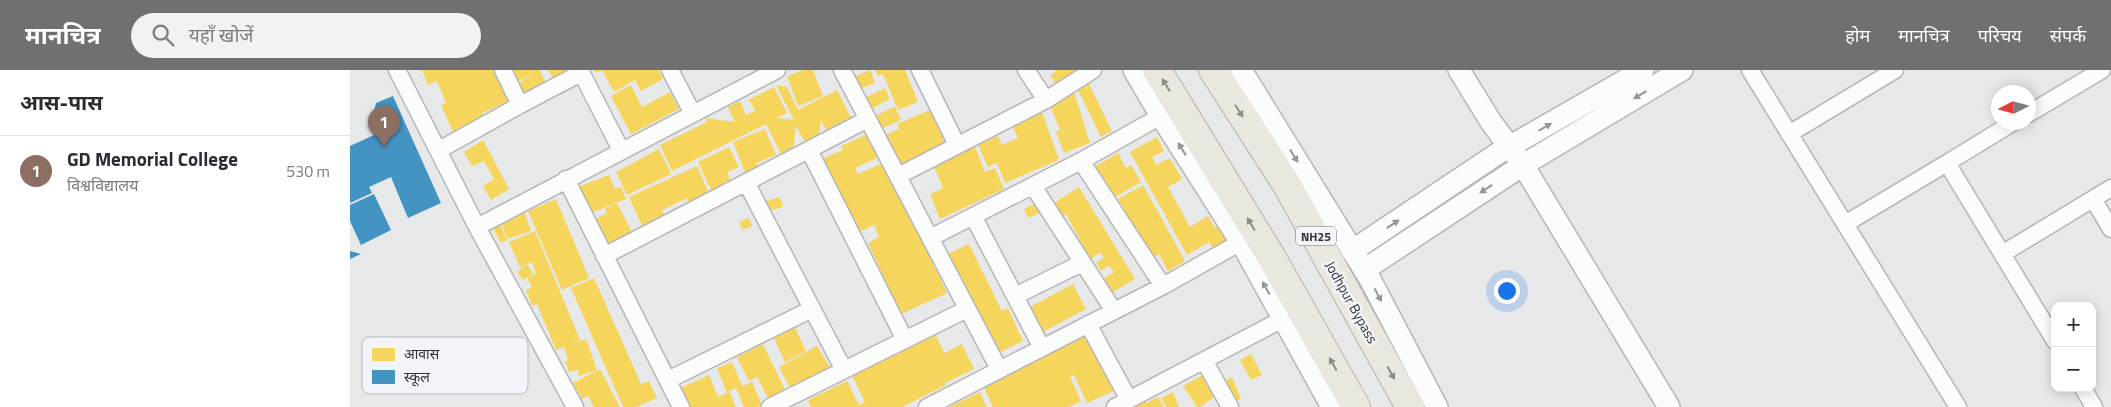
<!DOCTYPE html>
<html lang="hi">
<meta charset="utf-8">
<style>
:root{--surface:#fff;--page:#f2f2f3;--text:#2b2b33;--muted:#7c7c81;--line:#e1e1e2;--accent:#707072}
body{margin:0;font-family:"Titillium Web","Noto Sans Devanagari",sans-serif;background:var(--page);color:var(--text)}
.controls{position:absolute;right:15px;bottom:15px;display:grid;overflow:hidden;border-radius:10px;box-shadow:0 2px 12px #0003}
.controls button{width:45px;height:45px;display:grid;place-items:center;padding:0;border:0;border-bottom:1px solid var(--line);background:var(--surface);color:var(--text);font:25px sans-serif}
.compass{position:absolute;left:1641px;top:15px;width:45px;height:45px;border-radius:50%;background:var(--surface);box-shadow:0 2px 12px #0003;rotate:264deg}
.you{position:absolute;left:1156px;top:220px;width:18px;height:18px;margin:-12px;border:4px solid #fff;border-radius:50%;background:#1a73e8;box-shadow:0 0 0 8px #1a73e833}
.badge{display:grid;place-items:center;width:32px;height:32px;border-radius:50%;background:var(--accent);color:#fff;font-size:16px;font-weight:700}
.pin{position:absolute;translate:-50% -41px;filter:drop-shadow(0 1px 2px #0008)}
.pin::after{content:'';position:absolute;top:26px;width:18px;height:15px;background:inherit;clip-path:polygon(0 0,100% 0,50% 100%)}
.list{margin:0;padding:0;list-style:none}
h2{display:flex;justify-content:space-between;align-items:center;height:65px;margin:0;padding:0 20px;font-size:21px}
h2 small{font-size:16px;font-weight:400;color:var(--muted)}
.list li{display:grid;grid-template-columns:32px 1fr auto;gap:15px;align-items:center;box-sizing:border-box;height:70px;padding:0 20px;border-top:1px solid var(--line)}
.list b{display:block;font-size:19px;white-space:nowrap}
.list p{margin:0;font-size:16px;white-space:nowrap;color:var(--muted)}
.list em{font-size:16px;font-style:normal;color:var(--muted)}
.icon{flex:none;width:28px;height:28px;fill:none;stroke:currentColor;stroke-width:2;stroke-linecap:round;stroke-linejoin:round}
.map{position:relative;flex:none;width:1761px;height:337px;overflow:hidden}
header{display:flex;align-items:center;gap:30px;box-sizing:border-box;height:70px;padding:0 25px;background:var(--accent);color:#fff}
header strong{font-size:24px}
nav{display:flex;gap:28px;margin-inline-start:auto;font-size:18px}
.search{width:350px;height:45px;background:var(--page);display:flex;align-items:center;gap:12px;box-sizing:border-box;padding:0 18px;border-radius:28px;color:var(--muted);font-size:19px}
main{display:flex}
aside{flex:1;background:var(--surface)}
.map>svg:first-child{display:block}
.homes{fill:#f6d55c}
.schools{fill:#4393c3}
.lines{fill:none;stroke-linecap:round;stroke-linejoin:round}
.minor-casing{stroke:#b6b6b8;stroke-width:19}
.tertiary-casing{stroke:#b6b6b8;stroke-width:24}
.trunk-casing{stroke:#b5b3a6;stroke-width:30}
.minor{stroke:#fbfcfc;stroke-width:16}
.tertiary{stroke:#fbfcfc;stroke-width:21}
.trunk{stroke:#eae8de;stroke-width:28}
.oneway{fill:#8d8c88}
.oneway2{fill:#969697}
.labels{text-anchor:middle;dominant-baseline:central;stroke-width:5;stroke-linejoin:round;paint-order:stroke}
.shield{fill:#f3f4f9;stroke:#6a6b6e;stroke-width:1}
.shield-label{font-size:12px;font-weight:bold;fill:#303032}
.street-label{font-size:14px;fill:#303032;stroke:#f3f4f9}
.key{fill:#f3f4f9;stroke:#b8b9bd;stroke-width:1}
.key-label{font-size:14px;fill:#303032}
</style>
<header>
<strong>मानचित्र</strong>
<div class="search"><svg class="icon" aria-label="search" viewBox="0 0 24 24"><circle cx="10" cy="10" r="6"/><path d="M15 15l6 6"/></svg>यहाँ खोजें</div>
<nav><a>होम</a><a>मानचित्र</a><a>परिचय</a><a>संपर्क</a></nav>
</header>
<main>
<aside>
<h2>आस-पास<small></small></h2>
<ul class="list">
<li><span class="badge" style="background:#8d6e63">1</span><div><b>GD Memorial College</b><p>विश्वविद्यालय</p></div><em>530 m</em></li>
</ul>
</aside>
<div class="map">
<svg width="1761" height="337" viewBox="0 0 1761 337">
<rect width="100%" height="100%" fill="#e6e8ea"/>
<path class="homes" d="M 72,0 L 145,0 L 159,31 L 132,43 L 134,48 L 103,62 L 91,35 L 96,33 L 87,11 L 78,15 Z
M 160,0 L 190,0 L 197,16 L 173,29 L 165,15 L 188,2 L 164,13 Z
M 198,0 L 222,0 L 205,12 Z
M 244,0 L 309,0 L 313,9 L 291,21 L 285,10 L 264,22 L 252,0 L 246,3 Z
M 454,0 L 463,0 L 473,26 L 448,36 L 437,6 Z
M 520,0 L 525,13 L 506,20 L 501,8 Z
M 525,0 L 555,0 L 568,32 L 548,40 L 533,4 L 528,6 Z
M 705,0 L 730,0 L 705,13 L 700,5 L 706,2 Z
M 738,12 L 762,61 L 751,67 L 727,18 Z
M 281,15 L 292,37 L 320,22 L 329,39 L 281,64 L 261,26 Z
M 426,15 L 437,17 L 448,40 L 487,20 L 501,48 L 476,60 L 471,50 L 469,67 L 456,74 L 446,56 L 443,80 L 432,86 L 416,54 L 322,101 L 310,75 L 357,52 L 355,48 L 385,52 L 378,37 L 390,31 L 396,45 L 405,41 L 400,31 L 396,31 L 424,17 L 437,43 L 427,48 L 444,50 Z
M 535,18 L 540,29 L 518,40 L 513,29 Z
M 724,22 L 740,73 L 714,83 L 706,62 L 710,60 L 700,35 L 713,30 L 712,26 Z
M 545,37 L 551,50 L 526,61 L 520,48 Z
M 580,40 L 596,76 L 551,96 L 546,85 L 542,87 L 533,66 L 549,59 L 547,54 Z
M 692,42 L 709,90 L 655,113 L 647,93 L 638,97 L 628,75 L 648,66 L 652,75 L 668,68 L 662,55 Z
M 415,59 L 426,85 L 406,93 L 409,99 L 396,105 L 383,72 Z
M 518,64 L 529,87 L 505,98 L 508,104 L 533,93 L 545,112 L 597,223 L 551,244 L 518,173 L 529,167 L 524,155 L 507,163 L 473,89 L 493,80 L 491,76 Z
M 807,67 L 814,81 L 802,87 L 806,95 L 820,88 L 832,109 L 818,117 L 840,157 L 858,146 L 865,158 L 870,155 L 878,170 L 863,178 L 859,172 L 837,185 L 780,82 Z
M 133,70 L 159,119 L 141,130 L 133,116 L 144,109 L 134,91 L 122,96 L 114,82 Z
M 379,77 L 389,97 L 377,102 L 380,110 L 372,114 L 373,118 L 362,123 L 348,92 Z
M 625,77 L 635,102 L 645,98 L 654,119 L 590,149 L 580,124 L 593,118 L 583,94 Z
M 309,79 L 321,104 L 277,125 L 266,102 Z
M 768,83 L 776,98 L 781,95 L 791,112 L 762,129 L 744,97 Z
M 347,96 L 359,124 L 339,133 L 337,128 L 312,140 L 315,148 L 293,158 L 279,127 Z
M 259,105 L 265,119 L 271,117 L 276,129 L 241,143 L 230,116 Z
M 793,115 L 835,191 L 818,201 L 809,184 L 802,188 L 768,129 Z
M 729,117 L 785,209 L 763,222 L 754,208 L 764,202 L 759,195 L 751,201 L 746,193 L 754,188 L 750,183 L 740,189 L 716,144 L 712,146 L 704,133 Z
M 430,127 L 433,137 L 419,141 L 416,131 Z
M 206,129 L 239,208 L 212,220 L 178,141 Z
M 691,131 L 695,140 L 678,148 L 674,139 Z
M 267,133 L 283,164 L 259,176 L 245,149 L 257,143 L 255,139 Z
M 175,143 L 181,161 L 157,169 L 151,152 Z
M 399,148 L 402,156 L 392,160 L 389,152 Z
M 150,155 L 157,170 L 151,173 L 143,158 Z
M 185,161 L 230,270 L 221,274 L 236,269 L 247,300 L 229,306 L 227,300 L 219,302 L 215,291 L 218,290 L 214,277 L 206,280 L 187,234 L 182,236 L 176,220 L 182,218 L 177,207 L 186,204 L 182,192 L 177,194 L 183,203 L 173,210 L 167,202 L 177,194 L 170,197 L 159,172 Z
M 619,174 L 652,241 L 658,238 L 673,271 L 644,285 L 596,185 Z
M 244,208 L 291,314 L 299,311 L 307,328 L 286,337 L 273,337 L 221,218 Z
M 723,214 L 736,239 L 689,264 L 676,239 Z
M 445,257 L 456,281 L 435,292 L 424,268 Z
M 739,262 L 766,320 L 737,333 L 724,305 L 720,307 L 731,331 L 719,337 L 643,337 L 633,315 L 710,278 L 709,276 Z
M 585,263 L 594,283 L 612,274 L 624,299 L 595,313 L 596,315 L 552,337 L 461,337 L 458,330 L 497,311 L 509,335 L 515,332 L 501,303 Z
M 413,274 L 436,322 L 419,330 L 407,307 L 399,311 L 387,287 Z
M 467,276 L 480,298 L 441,320 L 429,297 Z
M 901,284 L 912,305 L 901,310 L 890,290 Z
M 382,292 L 392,316 L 402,312 L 412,335 L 407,337 L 394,337 L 386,318 L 379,321 L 386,337 L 339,337 L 331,318 L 359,305 L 368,327 L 377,323 L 367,298 Z
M 250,299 L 270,337 L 244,337 L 238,326 L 232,329 L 223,313 Z
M 858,302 L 870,323 L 850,337 L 847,337 L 833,316 Z
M 882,307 L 891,329 L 881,333 L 871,313 Z
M 630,322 L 637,337 L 599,337 Z
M 823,322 L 829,337 L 816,337 L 811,328 Z
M 808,327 L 814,337 L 777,337 L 795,330 L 796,333 Z"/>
<path class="schools" d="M 43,26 L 91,133 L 58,148 L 41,107 L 19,117 L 22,123 L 0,133 L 0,76 L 24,65 L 21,56 L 26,33 Z
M 24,124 L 41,160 L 11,175 L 0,151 L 0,135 Z
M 0,181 L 11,184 L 0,189 Z"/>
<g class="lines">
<defs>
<path id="minor" d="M 47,0 L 127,157 L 225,337
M 153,0 L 170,35
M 230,0 L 271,80
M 320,0 L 343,44
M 492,0 L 649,299
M 570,0 L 607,75
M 676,0 L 696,30
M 1400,0 L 1608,337
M 1678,44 L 1752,0
M 1439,64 L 1545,0
M 89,80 L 170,35 L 231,3
M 459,80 L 555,270
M 731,91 L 813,216
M 1597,93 L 1664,52
M 548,106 L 696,30 L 743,0
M 216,109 L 331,337
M 396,112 L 494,300
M 683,116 L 764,241
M 1743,129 L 1761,159
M 623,146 L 692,278
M 1495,154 L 1597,93 L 1705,271
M 127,157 L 427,0
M 580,168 L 731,91 L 811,46
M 1652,184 L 1761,118
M 254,186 L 518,49
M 665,226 L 732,193
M 738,254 L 779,330
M 855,292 L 880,337
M 318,310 L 462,239
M 1733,318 L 1744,337
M 420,337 L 617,239
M 577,337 L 813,216 L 891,172
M 765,337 L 933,249"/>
<path id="tertiary" d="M 784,0 L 811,46 L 891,172 L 982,337
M 891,0 L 1020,209 L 1087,337
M 1109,0 L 1141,52 L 1173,95 L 1319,337
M 1002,181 L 1150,82 L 1293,0
M 1014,200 L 1173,95 L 1332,0"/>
<path id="trunk" d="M 807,0 L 922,188 L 1006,337
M 863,0 L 937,115 L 1060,337"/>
</defs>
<use href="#minor" class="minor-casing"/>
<use href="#tertiary" class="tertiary-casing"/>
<use href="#trunk" class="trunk-casing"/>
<use href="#minor" class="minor"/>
<use href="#tertiary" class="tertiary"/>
<use href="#trunk" class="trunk"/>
</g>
<defs><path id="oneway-solid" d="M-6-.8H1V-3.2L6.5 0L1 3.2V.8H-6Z" transform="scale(1.25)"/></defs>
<g class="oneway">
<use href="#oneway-solid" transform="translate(816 15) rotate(-122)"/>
<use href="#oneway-solid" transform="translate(889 41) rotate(57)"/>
<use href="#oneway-solid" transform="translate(901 154) rotate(-121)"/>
<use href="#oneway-solid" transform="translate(983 294) rotate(-119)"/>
<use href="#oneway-solid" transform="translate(1041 303) rotate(61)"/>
</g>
<g class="oneway2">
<use href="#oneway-solid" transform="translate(1290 25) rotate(149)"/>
<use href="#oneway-solid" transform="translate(1195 57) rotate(-30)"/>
<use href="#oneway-solid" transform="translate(832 79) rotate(-122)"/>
<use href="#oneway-solid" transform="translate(944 86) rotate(58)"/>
<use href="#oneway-solid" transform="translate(1136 119) rotate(147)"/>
<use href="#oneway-solid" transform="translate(1043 154) rotate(-34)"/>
<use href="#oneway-solid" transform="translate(916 218) rotate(-119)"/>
<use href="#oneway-solid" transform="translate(1028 225) rotate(62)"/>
</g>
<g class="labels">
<rect class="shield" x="946" y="156.5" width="40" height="19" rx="4"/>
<g class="shield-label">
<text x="966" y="166">NH25</text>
</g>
<g class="street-label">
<text transform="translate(1002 232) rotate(61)">Jodhpur Bypass</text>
</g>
</g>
<rect x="12" y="267" width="166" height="57" rx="8" class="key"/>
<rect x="22" y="278" width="23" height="13" fill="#f6d55c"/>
<rect x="22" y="300" width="23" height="14" fill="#4393c3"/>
<g class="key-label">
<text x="54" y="289">आवास</text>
<text x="54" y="312">स्कूल</text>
</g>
</svg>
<div class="controls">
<button>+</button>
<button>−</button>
</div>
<svg class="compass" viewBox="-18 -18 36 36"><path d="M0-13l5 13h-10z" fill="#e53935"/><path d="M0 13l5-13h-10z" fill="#7c7c81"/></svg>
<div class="you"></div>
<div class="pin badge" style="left:34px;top:77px;background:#8d6e63">1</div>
</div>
</main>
